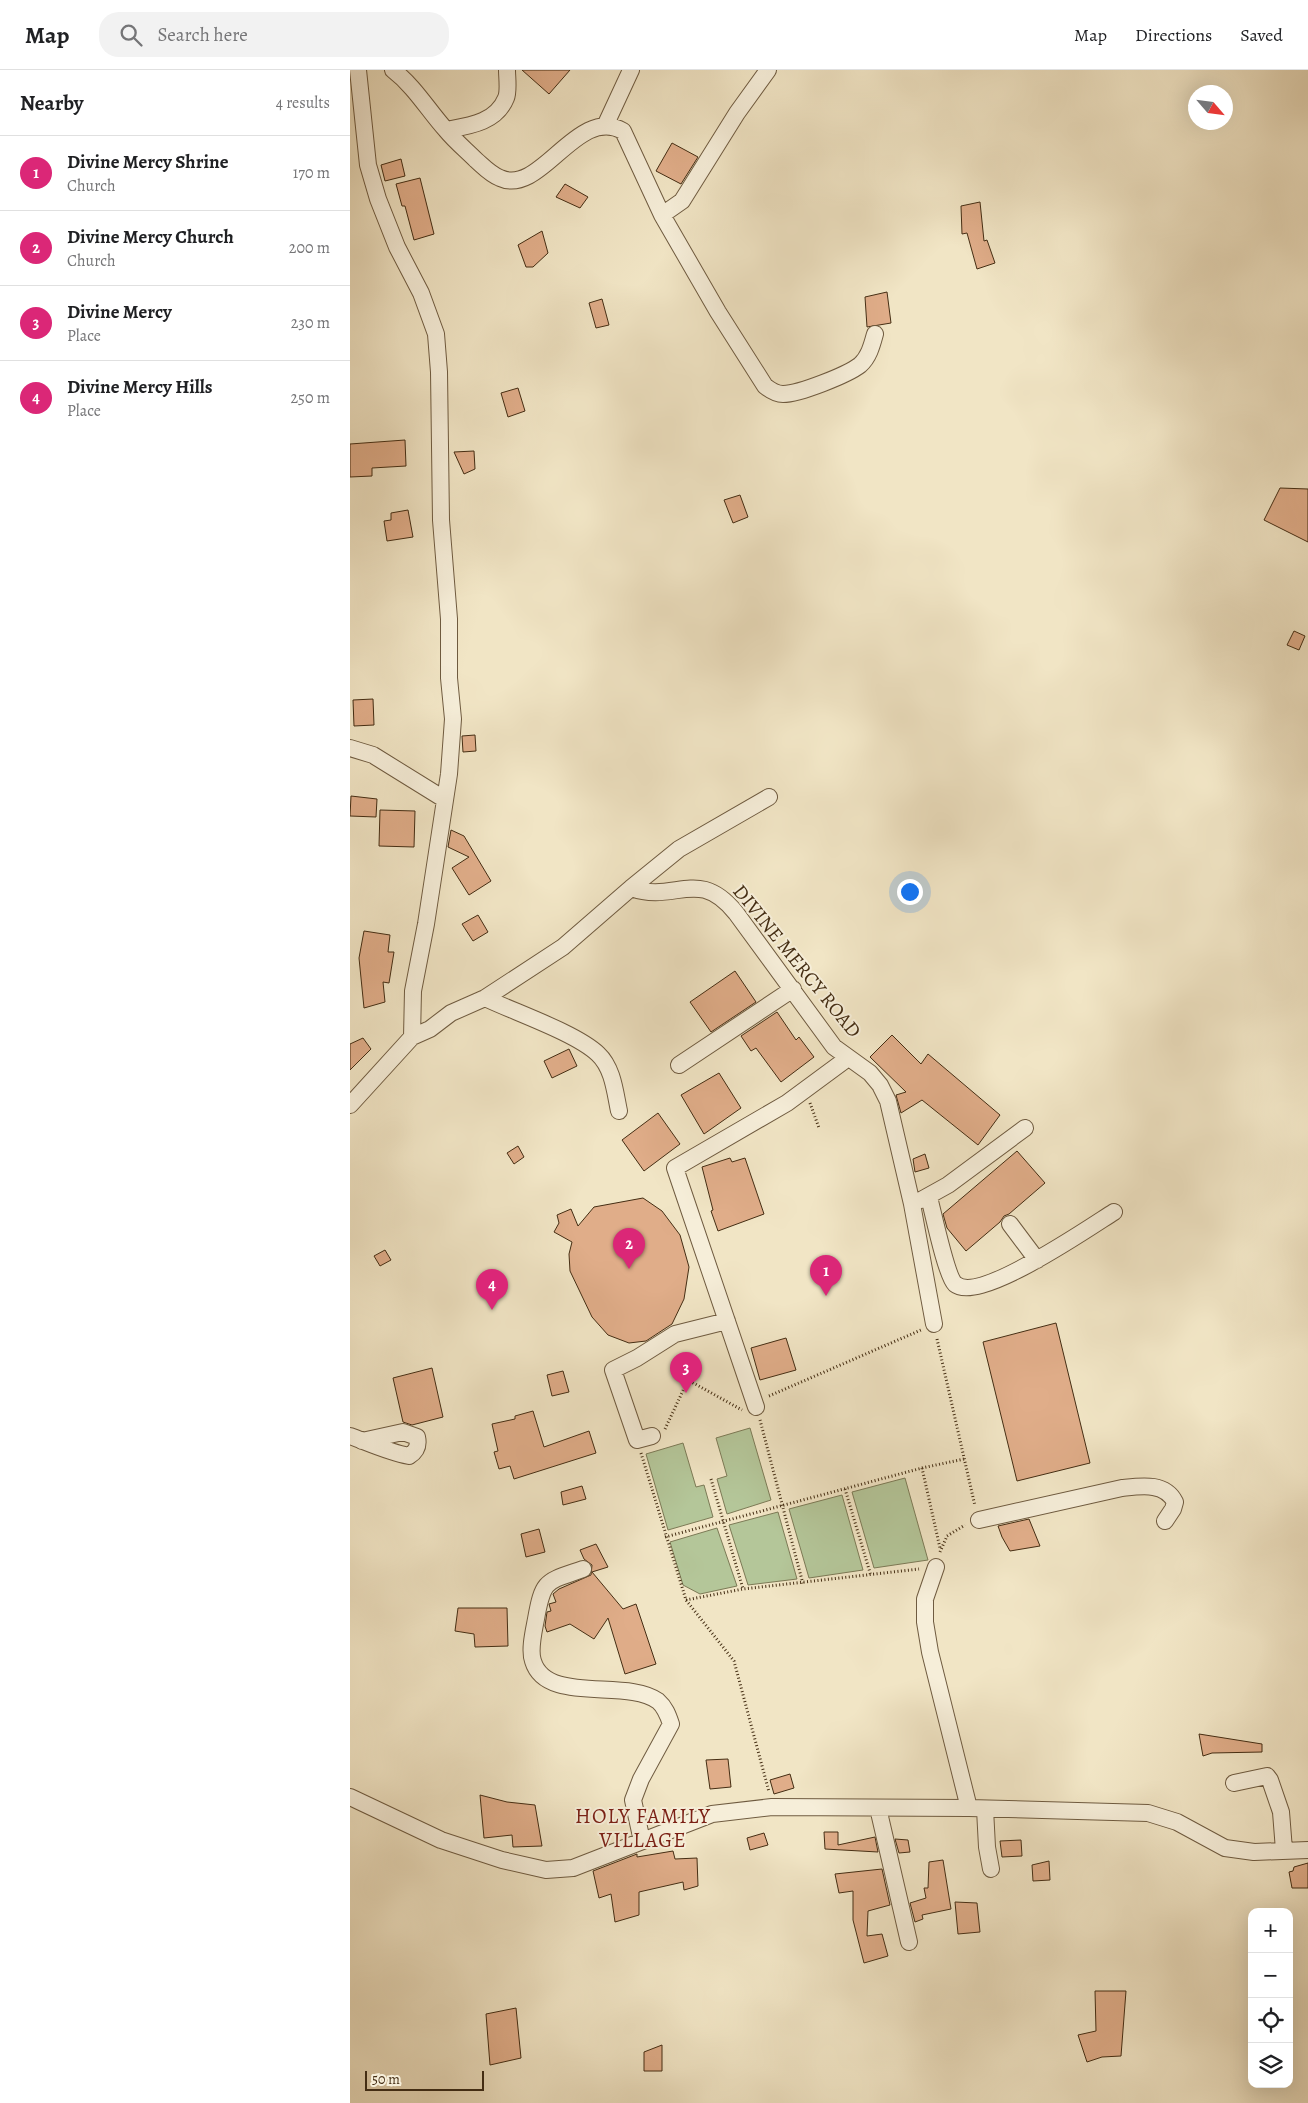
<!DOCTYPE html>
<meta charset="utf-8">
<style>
:root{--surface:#fff;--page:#f2f2f2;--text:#202124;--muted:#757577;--line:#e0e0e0;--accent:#db2777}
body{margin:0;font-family:Alegreya,serif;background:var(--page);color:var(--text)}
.controls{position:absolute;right:15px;bottom:15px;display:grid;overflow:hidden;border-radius:10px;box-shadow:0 5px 20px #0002}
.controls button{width:45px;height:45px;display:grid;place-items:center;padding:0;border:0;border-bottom:1px solid var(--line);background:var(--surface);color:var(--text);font:25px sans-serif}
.compass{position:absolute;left:838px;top:15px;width:45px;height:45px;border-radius:50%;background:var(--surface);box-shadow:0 5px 20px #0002;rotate:118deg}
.scale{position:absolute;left:15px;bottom:12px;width:119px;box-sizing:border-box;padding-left:5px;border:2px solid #442d13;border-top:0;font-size:14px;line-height:18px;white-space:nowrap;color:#442d13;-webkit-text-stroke:4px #f6eed9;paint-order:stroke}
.you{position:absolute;left:559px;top:821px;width:18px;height:18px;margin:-12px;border:4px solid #fff;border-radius:50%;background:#1a73e8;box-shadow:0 0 0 8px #1a73e833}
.badge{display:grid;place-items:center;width:32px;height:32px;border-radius:50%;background:var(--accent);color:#fff;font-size:16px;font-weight:700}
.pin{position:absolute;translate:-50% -41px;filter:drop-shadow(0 1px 2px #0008)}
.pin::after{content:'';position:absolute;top:26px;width:18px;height:15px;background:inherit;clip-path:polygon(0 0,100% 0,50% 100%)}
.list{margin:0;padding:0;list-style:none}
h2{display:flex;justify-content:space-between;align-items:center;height:65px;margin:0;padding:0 20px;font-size:21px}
h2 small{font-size:16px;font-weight:400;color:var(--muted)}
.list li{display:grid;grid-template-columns:32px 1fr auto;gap:15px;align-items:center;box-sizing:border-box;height:75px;padding:0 20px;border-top:1px solid var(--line)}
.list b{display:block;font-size:19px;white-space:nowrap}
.list p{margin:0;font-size:16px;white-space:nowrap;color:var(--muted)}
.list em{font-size:16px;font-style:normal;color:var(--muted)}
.icon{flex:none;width:28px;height:28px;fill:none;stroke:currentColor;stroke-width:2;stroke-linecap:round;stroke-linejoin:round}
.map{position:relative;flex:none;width:958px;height:2033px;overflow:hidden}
header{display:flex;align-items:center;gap:30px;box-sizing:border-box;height:70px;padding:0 25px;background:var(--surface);border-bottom:1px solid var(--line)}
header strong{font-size:24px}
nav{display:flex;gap:28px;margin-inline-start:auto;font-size:18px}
.search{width:350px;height:45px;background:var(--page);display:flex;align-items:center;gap:12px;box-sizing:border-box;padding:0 18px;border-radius:20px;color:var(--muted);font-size:19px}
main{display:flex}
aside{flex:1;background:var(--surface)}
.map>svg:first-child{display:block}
.green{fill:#b4c699;stroke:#7c7a56}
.building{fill:#e0ad89;stroke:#442d13}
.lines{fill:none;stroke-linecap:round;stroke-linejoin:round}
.minor-casing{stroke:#6f5b40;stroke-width:18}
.path{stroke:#442d13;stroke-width:3;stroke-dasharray:1 2.5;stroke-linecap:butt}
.minor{stroke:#f6eed9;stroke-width:16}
.labels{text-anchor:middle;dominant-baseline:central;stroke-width:4;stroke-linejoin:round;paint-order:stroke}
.street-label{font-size:20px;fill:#442d13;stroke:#f6eed9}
.neighbourhood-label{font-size:21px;letter-spacing:1px;fill:#7a1f14;stroke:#f6eed9}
</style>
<header>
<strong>Map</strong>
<div class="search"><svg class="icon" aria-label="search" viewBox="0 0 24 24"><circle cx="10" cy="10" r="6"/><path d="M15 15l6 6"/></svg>Search here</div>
<nav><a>Map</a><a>Directions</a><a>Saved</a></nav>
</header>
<main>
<aside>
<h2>Nearby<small>4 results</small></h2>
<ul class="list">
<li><span class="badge">1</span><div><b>Divine Mercy Shrine</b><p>Church</p></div><em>170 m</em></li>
<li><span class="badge">2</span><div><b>Divine Mercy Church</b><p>Church</p></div><em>200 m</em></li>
<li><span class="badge">3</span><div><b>Divine Mercy</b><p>Place</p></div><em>230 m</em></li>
<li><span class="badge">4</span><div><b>Divine Mercy Hills</b><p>Place</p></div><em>250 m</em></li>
</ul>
</aside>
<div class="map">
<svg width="958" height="2033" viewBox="0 0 958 2033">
<rect width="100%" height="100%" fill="#f1e5c5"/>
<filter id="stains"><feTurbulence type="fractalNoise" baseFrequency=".004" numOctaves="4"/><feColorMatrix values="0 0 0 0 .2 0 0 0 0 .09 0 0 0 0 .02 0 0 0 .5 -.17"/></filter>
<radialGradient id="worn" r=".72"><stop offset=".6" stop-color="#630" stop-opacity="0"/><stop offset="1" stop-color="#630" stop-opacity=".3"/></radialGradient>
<path class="green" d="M 400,1358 L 421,1430 L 377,1444 L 367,1409 L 377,1406 L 366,1368 Z
M 333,1373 L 346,1417 L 354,1415 L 363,1447 L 318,1460 L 296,1384 Z
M 555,1408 L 578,1490 L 524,1498 L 502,1422 Z
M 492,1425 L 513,1500 L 459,1508 L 439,1439 Z
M 428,1442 L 447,1509 L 398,1515 L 379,1455 Z
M 367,1458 L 387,1516 L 350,1524 L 333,1515 L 320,1472 Z"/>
<path class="building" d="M 172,0 L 220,0 L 199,24 Z
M 322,73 L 348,87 L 331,114 L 306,101 Z
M 51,89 L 55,106 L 35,111 L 31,95 Z
M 70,108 L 84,164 L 64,170 L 55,136 L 52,136 L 46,114 Z
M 215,114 L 238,127 L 230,138 L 206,127 Z
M 630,132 L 634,171 L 637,170 L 645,193 L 627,199 L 617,163 L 612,164 L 611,136 Z
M 192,161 L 198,183 L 183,197 L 176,197 L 168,175 Z
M 537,222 L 541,253 L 517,257 L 515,227 Z
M 252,229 L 259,255 L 246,258 L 239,233 Z
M 168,318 L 175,341 L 158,347 L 151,323 Z
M 55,370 L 56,396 L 22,398 L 22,406 L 0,407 L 0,374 Z
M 124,381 L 125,399 L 114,404 L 104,382 Z
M 930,418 L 958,419 L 958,472 L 914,450 Z
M 390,425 L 398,447 L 383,453 L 374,430 Z
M 58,440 L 63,467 L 37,471 L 34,451 L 41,450 L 41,443 Z
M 944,561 L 955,566 L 949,580 L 937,575 Z
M 23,629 L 24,655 L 4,656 L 3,630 Z
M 125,665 L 126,681 L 113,682 L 112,666 Z
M 1,726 L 27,729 L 26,747 L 0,746 Z
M 30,740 L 65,741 L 64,777 L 29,776 Z
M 101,760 L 114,766 L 141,811 L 119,825 L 102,798 L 119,787 L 98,777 Z
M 128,845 L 138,862 L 123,871 L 112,854 Z
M 14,861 L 40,865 L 38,882 L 44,882 L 39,913 L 33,912 L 35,932 L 14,938 L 9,888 Z
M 385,901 L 406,932 L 361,962 L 340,932 Z
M 427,942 L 446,970 L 449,967 L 464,987 L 431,1012 L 406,978 L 401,981 L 391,966 Z
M 542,965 L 571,994 L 578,984 L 650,1045 L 628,1075 L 572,1030 L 551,1043 L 546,1025 L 556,1022 L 520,987 Z
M 13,968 L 21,979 L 0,1000 L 0,974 Z
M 219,979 L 227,996 L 202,1008 L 194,991 Z
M 369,1003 L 391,1038 L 354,1064 L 331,1025 Z
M 308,1043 L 330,1074 L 294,1101 L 272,1070 Z
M 168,1076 L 174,1087 L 164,1094 L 157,1083 Z
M 667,1081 L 695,1113 L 659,1144 L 654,1146 L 650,1152 L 616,1181 L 597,1158 L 593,1144 Z
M 575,1084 L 579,1098 L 565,1102 L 563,1089 Z
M 380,1088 L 382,1092 L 395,1088 L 414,1144 L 368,1161 L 361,1141 L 363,1140 L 352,1097 Z
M 293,1128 L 312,1141 L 330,1165 L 339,1197 L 334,1229 L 322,1254 L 296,1271 L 279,1273 L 258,1265 L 242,1247 L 220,1201 L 219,1184 L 222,1172 L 204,1162 L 209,1153 L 207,1145 L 221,1139 L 228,1156 L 244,1137 Z
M 35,1180 L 41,1190 L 30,1196 L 24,1186 Z
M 706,1253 L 740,1393 L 667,1411 L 633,1272 Z
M 436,1268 L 446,1300 L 410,1310 L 401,1278 Z
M 82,1298 L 93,1347 L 62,1355 L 53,1352 L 43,1308 Z
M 213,1301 L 219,1322 L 202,1326 L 197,1305 Z
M 183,1341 L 194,1377 L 239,1361 L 246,1383 L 164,1409 L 160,1396 L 149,1399 L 144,1382 L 148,1381 L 142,1354 L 165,1349 L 165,1346 Z
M 232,1416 L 236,1429 L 213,1435 L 211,1422 Z
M 679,1449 L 690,1476 L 660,1481 L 652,1467 L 648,1456 Z
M 189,1459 L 195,1482 L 176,1487 L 171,1464 Z
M 246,1474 L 258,1497 L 242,1502 L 273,1539 L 286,1534 L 306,1594 L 275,1604 L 258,1548 L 244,1569 L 220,1554 L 197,1562 L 195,1556 L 197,1542 L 201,1541 L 199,1534 L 206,1532 L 203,1524 L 209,1519 L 241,1505 L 242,1495 L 234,1489 L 230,1480 Z
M 108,1538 L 157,1538 L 158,1576 L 125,1577 L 124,1564 L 105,1561 Z
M 849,1664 L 912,1674 L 912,1682 L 862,1683 L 853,1686 Z
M 378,1689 L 381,1717 L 360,1719 L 356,1690 Z
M 440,1704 L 444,1718 L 424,1724 L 420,1710 Z
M 130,1725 L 157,1732 L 185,1735 L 192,1776 L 163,1777 L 162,1765 L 134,1768 Z
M 474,1762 L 488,1762 L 488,1775 L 525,1767 L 528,1782 L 475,1779 Z
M 414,1763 L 418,1775 L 400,1780 L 397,1768 Z
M 545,1769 L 558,1770 L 560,1782 L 549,1783 Z
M 671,1770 L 672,1786 L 652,1787 L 650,1771 Z
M 323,1781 L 325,1789 L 347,1788 L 348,1816 L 334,1820 L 333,1812 L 289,1822 L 289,1845 L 265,1852 L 261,1824 L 249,1828 L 243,1801 L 287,1784 L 287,1787 Z
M 593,1790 L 601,1839 L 572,1845 L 573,1849 L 565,1852 L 560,1833 L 576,1828 L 574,1818 L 578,1818 L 579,1792 Z
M 699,1791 L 700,1810 L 683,1811 L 682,1795 Z
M 958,1793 L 958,1818 L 942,1818 L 939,1802 L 943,1801 L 944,1797 Z
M 532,1799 L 540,1835 L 518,1841 L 517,1866 L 532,1864 L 538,1886 L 514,1893 L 503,1850 L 503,1821 L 489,1823 L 485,1804 Z
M 605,1832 L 627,1833 L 630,1862 L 608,1864 Z
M 745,1921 L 776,1921 L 771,1986 L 752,1987 L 737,1992 L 728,1965 L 746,1961 Z
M 166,1938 L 171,1988 L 140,1995 L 136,1944 Z
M 312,1975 L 312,2001 L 294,2001 L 294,1982 Z"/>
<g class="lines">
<defs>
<path id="minor" d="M 8,0 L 18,95 L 28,129 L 47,177 L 71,223 L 86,264 L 89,302 L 91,450 L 99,549 L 99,608 L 103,649 L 99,704 L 76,854 L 63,921 L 62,967
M 43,0 C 65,17 78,40 96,60 C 105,71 116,80 126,90 C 133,96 140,104 150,108 C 191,127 227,35 273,61 L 312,145 L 368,242 L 415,316 C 420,320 426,324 433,324 C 449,324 497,305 510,295 C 519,287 522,275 525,264
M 255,56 L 281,0
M 96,60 C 118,56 146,53 156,28 C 159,21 157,8 157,0
M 312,145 L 332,131 L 387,43 L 418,0
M 0,678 L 23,685 L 94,729
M 281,818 L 329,779 L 419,727
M 135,928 C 164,942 226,963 248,984 C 263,998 265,1022 269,1041
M 329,995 L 443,919
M 0,1035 L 62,967 L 80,959 L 101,943 L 135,928 L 213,877 L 281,818 C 326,834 348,796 386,843 L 484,977 L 520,1003 L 530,1015 L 538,1031 L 562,1134 L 584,1254
M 579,1127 C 583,1142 596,1205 605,1214 C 629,1234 740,1157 764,1142
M 571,1130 L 598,1115 L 675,1058
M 660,1154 L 687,1190
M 406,1337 L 325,1098 L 437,1033 L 498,988
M 0,1366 C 19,1373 38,1382 59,1386 C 67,1381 69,1376 67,1367 L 53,1362 L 12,1371
M 302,1366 L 287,1370 L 263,1300 L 287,1288 L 325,1264 L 377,1251
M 629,1450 L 772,1418 C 791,1416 815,1412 825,1432 L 823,1439 L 815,1451
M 586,1497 L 575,1529 L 575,1552 L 580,1582 L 619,1738
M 233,1499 C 196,1512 193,1509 186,1549 C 184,1560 179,1580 183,1591 C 196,1635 277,1608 308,1631 C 315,1637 318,1645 321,1654 L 291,1709 L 283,1730 L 292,1771
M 884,1713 L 917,1706 L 920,1710 L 931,1742 L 934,1780
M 0,1727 L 91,1770 L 152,1790 L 196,1800 L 223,1798 L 362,1744 L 422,1737 L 619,1738 L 798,1743 L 827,1752 L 875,1778 L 904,1782 L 958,1780
M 528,1738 L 559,1872
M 635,1739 L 637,1777 L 641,1799"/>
</defs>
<use href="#minor" class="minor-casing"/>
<path class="path" d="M 460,1033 L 469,1058
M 587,1269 L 625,1436
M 419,1326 L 571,1260
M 410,1350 L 453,1514
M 315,1359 L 338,1310 L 392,1340
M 291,1383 L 336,1530 L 384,1591 L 419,1722
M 572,1398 L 590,1478
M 361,1409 L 393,1519
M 495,1419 L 521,1506
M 315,1467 L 572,1398 L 614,1389
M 590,1482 L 597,1466 L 615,1455
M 336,1530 L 393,1519 L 569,1499"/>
<use href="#minor" class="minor"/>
</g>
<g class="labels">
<g class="street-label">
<text transform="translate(447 891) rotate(51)">DIVINE MERCY ROAD</text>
</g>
<g class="neighbourhood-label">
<text x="293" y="1746">HOLY FAMILY<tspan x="293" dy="24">VILLAGE</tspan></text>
</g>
</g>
<rect width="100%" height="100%" filter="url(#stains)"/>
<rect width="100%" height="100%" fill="url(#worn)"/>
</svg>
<div class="controls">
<button>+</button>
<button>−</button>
<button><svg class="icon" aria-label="locate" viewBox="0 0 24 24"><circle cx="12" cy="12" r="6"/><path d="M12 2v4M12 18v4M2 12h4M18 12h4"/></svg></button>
<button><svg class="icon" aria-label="layers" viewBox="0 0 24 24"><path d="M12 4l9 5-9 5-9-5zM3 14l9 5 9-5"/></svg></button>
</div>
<svg class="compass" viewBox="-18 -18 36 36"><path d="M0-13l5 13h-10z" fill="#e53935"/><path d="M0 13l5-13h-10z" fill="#757577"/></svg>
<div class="scale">50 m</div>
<div class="you"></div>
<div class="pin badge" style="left:476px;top:1226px">1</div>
<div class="pin badge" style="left:279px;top:1199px">2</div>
<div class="pin badge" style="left:336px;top:1323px">3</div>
<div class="pin badge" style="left:142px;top:1240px">4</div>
</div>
</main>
